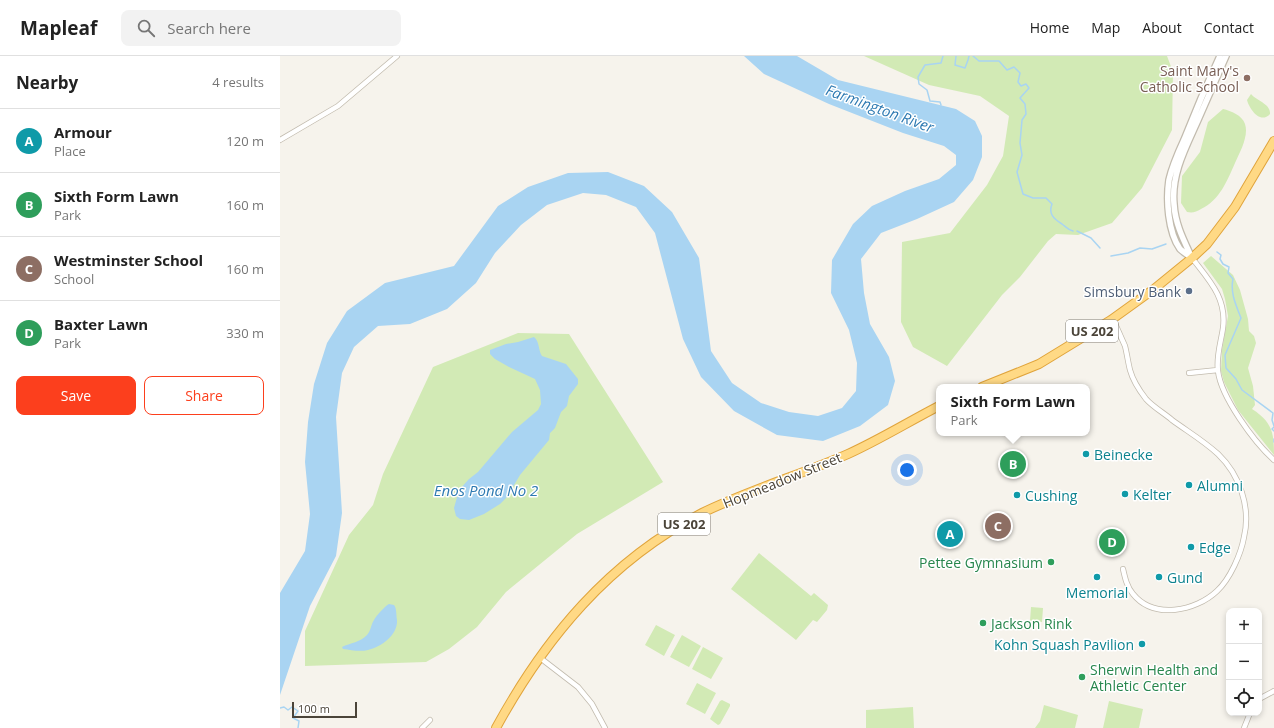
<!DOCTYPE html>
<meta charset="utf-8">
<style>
:root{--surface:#fff;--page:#f2f2f2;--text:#222;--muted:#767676;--line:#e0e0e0;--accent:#fc3f1d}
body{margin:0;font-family:"Open Sans",sans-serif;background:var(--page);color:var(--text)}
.controls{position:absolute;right:12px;bottom:12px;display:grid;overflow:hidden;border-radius:8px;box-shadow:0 2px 6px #0003}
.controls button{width:36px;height:36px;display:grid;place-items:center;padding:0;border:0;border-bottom:1px solid var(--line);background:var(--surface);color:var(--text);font:20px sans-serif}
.scale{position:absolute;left:12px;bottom:10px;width:65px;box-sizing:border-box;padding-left:4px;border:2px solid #4b4439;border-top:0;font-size:11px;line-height:14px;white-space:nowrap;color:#4b4439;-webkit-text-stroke:3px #fff;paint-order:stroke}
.you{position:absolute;left:627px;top:414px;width:14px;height:14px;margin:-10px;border:3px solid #fff;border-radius:50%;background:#1a73e8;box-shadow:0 0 0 6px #1a73e833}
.badge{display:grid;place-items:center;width:26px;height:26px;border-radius:50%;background:var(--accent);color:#fff;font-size:13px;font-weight:700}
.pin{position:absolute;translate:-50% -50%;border:2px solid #fff;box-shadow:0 1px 4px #0006}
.popup{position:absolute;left:656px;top:328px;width:154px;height:52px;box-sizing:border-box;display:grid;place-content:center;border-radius:8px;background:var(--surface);filter:drop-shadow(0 1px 3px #0005);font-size:13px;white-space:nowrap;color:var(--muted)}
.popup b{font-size:15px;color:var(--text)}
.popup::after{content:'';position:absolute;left:50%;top:100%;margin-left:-8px;border:8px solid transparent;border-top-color:var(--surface)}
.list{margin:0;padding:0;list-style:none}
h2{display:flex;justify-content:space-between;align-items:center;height:52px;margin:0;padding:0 16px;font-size:17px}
h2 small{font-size:13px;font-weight:400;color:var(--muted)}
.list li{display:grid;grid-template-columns:26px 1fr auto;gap:12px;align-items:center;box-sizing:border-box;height:64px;padding:0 16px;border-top:1px solid var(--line)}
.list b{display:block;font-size:15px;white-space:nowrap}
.list p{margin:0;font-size:13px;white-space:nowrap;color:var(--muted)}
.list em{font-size:13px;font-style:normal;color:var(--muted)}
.actions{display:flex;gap:8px;padding:12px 16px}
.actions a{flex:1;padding:9px 0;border:1px solid var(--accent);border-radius:8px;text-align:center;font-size:14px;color:var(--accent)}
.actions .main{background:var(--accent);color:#fff}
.icon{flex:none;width:22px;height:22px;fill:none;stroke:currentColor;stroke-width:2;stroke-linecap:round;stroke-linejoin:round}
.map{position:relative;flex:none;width:994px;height:672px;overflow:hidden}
header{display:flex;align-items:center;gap:24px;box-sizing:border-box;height:56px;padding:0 20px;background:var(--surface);border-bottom:1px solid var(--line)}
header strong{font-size:19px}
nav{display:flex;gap:22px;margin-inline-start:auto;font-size:14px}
.search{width:280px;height:36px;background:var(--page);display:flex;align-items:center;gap:10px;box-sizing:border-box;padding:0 14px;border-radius:8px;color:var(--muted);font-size:15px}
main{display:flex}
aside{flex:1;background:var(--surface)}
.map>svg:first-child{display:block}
.green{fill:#d2eab5}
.water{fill:#a9d4f2}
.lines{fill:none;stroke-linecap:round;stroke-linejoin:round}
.stream{stroke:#a9d4f2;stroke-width:1.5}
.minor-casing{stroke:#c2bbae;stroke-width:6}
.tertiary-casing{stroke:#c2bbae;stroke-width:8}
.trunk-casing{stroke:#e0a43c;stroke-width:10}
.minor{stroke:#fff;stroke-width:4.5}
.tertiary{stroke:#fff;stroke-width:5.5}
.trunk{stroke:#ffd985;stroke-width:8}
.education-dot{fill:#8d6e63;stroke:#fff;stroke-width:1.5}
.service-dot{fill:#5c6f8a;stroke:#fff;stroke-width:1.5}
.culture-dot{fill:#0f9aa8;stroke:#fff;stroke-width:1.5}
.leisure-dot{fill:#2e9e5b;stroke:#fff;stroke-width:1.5}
.labels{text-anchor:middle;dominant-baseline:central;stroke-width:3;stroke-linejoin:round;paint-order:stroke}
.shield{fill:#fff;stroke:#817c74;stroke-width:1}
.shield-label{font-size:13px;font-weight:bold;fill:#4b4439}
.education-label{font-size:14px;fill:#785e54;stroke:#fff;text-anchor:end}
.service-label{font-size:14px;fill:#4e5e75;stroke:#fff;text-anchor:end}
.culture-label{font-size:14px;fill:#0d838f;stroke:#fff;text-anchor:start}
.street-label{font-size:14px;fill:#4b4439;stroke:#fff}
.leisure-label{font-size:14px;fill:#27864d;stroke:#fff;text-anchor:start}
.water-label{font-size:15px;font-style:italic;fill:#2e7ab2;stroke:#fff}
</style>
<header>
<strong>Mapleaf</strong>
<div class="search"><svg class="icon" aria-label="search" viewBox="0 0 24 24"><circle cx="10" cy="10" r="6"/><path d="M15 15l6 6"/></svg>Search here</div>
<nav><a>Home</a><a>Map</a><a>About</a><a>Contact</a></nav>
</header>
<main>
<aside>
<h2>Nearby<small>4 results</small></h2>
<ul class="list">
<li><span class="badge" style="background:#0f9aa8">A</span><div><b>Armour</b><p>Place</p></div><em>120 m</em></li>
<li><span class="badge" style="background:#2e9e5b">B</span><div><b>Sixth Form Lawn</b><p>Park</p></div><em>160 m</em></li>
<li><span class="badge" style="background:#8d6e63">C</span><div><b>Westminster School</b><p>School</p></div><em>160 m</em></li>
<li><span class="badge" style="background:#2e9e5b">D</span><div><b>Baxter Lawn</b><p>Park</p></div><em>330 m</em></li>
</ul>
<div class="actions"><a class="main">Save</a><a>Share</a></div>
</aside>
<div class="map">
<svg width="994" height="672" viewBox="0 0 994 672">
<rect width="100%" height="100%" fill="#f6f3ec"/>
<path class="green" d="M 584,0 L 887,0 L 893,16 L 892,74 L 862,132 L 832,167 L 798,179 L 776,178 L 768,185 L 740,221 L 722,239 L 667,310 L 633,291 L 621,266 L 622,186 L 670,177 L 707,129 L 723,100 L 729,60 L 700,40 L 649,29 Z
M 971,38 C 977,45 991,48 990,58 C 980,69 969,52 967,44 Z
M 943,53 C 951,55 962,59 965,68 C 969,80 960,96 955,107 C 947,125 940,144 921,153 C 916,156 913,157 907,156 L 901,147 L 902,120 L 920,96 L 928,66 Z
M 931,200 L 953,219 L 960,234 L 968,263 L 969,275 L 974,280 L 976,287 L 968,312 L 973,330 L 975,349 L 972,353 C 992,366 994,376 994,399 L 958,354 L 944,326 L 941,315 L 942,294 L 948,260 L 945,243 L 942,233 L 923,207 Z
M 238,277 L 289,278 L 383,426 L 297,478 L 226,536 L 197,571 L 169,593 L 146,606 L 25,610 L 25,575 L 69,479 L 93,449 L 103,418 L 153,311 Z
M 479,497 L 531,540 L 534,537 L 548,549 L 547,554 L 537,566 L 533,564 L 516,584 L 451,533 Z
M 751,551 L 763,552 L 762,566 L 750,565 Z
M 376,569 L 395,579 L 384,600 L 365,589 Z
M 402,579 L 421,590 L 409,611 L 390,601 Z
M 423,591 L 443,602 L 431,623 L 412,613 Z
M 417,627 L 436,637 L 425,658 L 406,648 Z
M 442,644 L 450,648 L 450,650 L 440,668 L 438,669 L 430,663 L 440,645 Z
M 829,645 L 863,653 L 859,672 L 823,672 Z
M 764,649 L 798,659 L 795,672 L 755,672 L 760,665 Z
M 633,651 L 634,672 L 586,672 L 586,654 Z"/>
<path class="water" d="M 464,0 L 517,0 L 558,24 L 676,53 L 695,65 L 702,80 L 702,101 L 693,124 L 674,146 L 637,163 L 601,177 L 581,203 L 584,237 L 590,268 L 609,301 L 615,325 L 608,349 L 580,370 L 543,385 L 497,379 L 454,355 L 421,321 L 403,283 L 375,177 L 356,151 L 326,139 L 303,137 L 267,149 L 241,169 L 215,197 L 196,227 L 167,253 L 130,268 L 98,270 L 74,291 L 62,317 L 56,361 L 62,457 L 56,500 L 30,550 L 0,639 L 0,537 L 25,495 L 30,458 L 25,406 L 28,366 L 34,328 L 47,287 L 67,255 L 105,227 L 174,210 L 218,150 L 248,131 L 288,117 L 328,116 L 364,130 L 392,156 L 419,202 L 431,295 L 452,327 L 481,347 L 509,356 L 538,360 L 562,352 L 576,335 L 577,307 L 569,274 L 551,237 L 552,204 L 573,168 L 592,150 L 625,135 L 659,123 L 676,109 L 676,99 L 664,90 L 623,77 L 549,48 L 484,18 Z
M 254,281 C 260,286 258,294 262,300 L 286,308 L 298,323 L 298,328 L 289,340 L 287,350 L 281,356 L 275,372 L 270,377 L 269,384 L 240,419 L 227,441 L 220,448 L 204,458 L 189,464 L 180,463 L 176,460 L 174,452 L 179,434 L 189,423 L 198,416 L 232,376 L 258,354 L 261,348 L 260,334 L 255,323 L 229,311 L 215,303 L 210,298 L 210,294 L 226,288 L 238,286 Z
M 109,548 L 114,549 C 117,553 116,559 117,564 C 118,579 101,591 88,594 C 80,596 71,594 63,593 L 62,591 C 70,587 81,586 87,579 C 91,575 91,568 94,564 C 96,560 105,550 109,548 Z"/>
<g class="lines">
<path class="stream" d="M 676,0 L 675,9 L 685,12 L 688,4 L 689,0
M 693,0 L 699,5 L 719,5 L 727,14 L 734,11 L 740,17 L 738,26 L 741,30 L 746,28 L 749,32 L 740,42 L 745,48 L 746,58 L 742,64 L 740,87 L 742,99 L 737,116 L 743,138 L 753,142 L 766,142 L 772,148 C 768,158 774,163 782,168 C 786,171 788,174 793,175
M 661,49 L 660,46 L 650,45 L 647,34 L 639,28 L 638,21 L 645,9 L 661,7 L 663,0
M 797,175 L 811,182 L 820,192
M 937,196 L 941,199 L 940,203 L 943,208 L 949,211 L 948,217 L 953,223 C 950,237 956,249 961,262 L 945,299 L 946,312 L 956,323 L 962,334 L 993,357 L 992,364 L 994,370
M 831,200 L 848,197 L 860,192 L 872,193 L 886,188
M 994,371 L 992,373 L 994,375
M 994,383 L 994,386
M 0,652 L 4,651 L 8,654 L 12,651 L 18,655 L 13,662 L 19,665 L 18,672"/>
<defs>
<path id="minor" d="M 0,84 L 58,50 L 117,0
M 912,202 C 929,224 947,242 943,272 C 941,286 936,300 938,315 C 941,341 974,386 994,404
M 833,263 C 837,272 841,281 845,290 C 847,298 848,306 850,314 C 853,325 859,334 866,343 C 873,351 884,357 892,364 C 907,375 924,385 938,398 C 960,419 971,452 964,481 C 961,498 950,523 937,535 C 916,555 874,564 853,538 C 847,531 845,522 843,513
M 909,317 L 938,314
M 259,601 L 298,631 L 312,648 L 325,672
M 979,643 L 994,635
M 142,672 L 150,664
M 964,672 L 970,657"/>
<path id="tertiary" d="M 911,200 C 903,183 895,167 894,148 C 891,118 906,91 918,64 C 927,43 937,21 946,0
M 912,202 C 908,199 903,196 900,193 C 888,176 886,144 889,124 C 892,111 898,97 904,84 C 915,56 927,28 940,0"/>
<path id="trunk" d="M 702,331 L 759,308 L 831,264 L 874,233 L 912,202 L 927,188 L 955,151 L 994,85
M 216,672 C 265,582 329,505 422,457 C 469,434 520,419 568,398 C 599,384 628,366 659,350"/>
</defs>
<use href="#minor" class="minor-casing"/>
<use href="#tertiary" class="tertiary-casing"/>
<use href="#trunk" class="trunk-casing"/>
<use href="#minor" class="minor"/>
<use href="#tertiary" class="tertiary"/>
<use href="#trunk" class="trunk"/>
</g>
<circle class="education-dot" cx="967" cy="22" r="4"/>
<circle class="service-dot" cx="909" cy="235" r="4"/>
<g class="culture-dot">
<circle cx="806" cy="398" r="4"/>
<circle cx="909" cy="429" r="4"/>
<circle cx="845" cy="438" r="4"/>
<circle cx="737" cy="439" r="4"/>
<circle cx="911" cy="491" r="4"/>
<circle cx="817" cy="521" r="4"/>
<circle cx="879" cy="521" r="4"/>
<circle cx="862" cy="588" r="4"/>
</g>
<g class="leisure-dot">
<circle cx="771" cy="506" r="4"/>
<circle cx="703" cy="567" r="4"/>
<circle cx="802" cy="621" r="4"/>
</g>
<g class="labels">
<g class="shield">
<rect x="786" y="264" width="52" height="22" rx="3"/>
<rect x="378" y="457" width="52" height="22" rx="3"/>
</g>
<g class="shield-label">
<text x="812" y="275">US 202</text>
<text x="404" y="468">US 202</text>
</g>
<g class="education-label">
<text x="959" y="14">Saint Mary's<tspan x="959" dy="16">Catholic School</tspan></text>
</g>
<g class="service-label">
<text x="901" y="235">Simsbury Bank</text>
</g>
<g class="culture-label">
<text x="814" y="398">Beinecke</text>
<text x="917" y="429">Alumni</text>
<text x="853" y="438">Kelter</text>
<text x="745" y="439">Cushing</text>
<text x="919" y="491">Edge</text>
<text x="887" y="521">Gund</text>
<text x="817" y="536" text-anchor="middle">Memorial</text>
<text x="854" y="588" text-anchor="end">Kohn Squash Pavilion</text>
</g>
<g class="street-label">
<text transform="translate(502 424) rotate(-22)">Hopmeadow Street</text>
</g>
<g class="leisure-label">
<text x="763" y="506" text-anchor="end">Pettee Gymnasium</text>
<text x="711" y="567">Jackson Rink</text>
<text x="810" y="613">Sherwin Health and<tspan x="810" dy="16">Athletic Center</tspan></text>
</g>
<g class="water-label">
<text transform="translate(600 52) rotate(20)">Farmington River</text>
<text x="206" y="434">Enos Pond No 2</text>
</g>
</g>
</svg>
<div class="controls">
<button>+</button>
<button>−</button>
<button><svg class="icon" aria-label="locate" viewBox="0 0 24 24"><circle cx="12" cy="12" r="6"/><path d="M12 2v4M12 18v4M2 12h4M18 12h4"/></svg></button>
</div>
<div class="scale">100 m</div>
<div class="you"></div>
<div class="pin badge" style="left:670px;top:478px;background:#0f9aa8">A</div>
<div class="pin badge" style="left:733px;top:408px;background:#2e9e5b">B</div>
<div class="popup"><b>Sixth Form Lawn</b>Park</div>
<div class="pin badge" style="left:718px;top:470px;background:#8d6e63">C</div>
<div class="pin badge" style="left:832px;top:486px;background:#2e9e5b">D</div>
</div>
</main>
